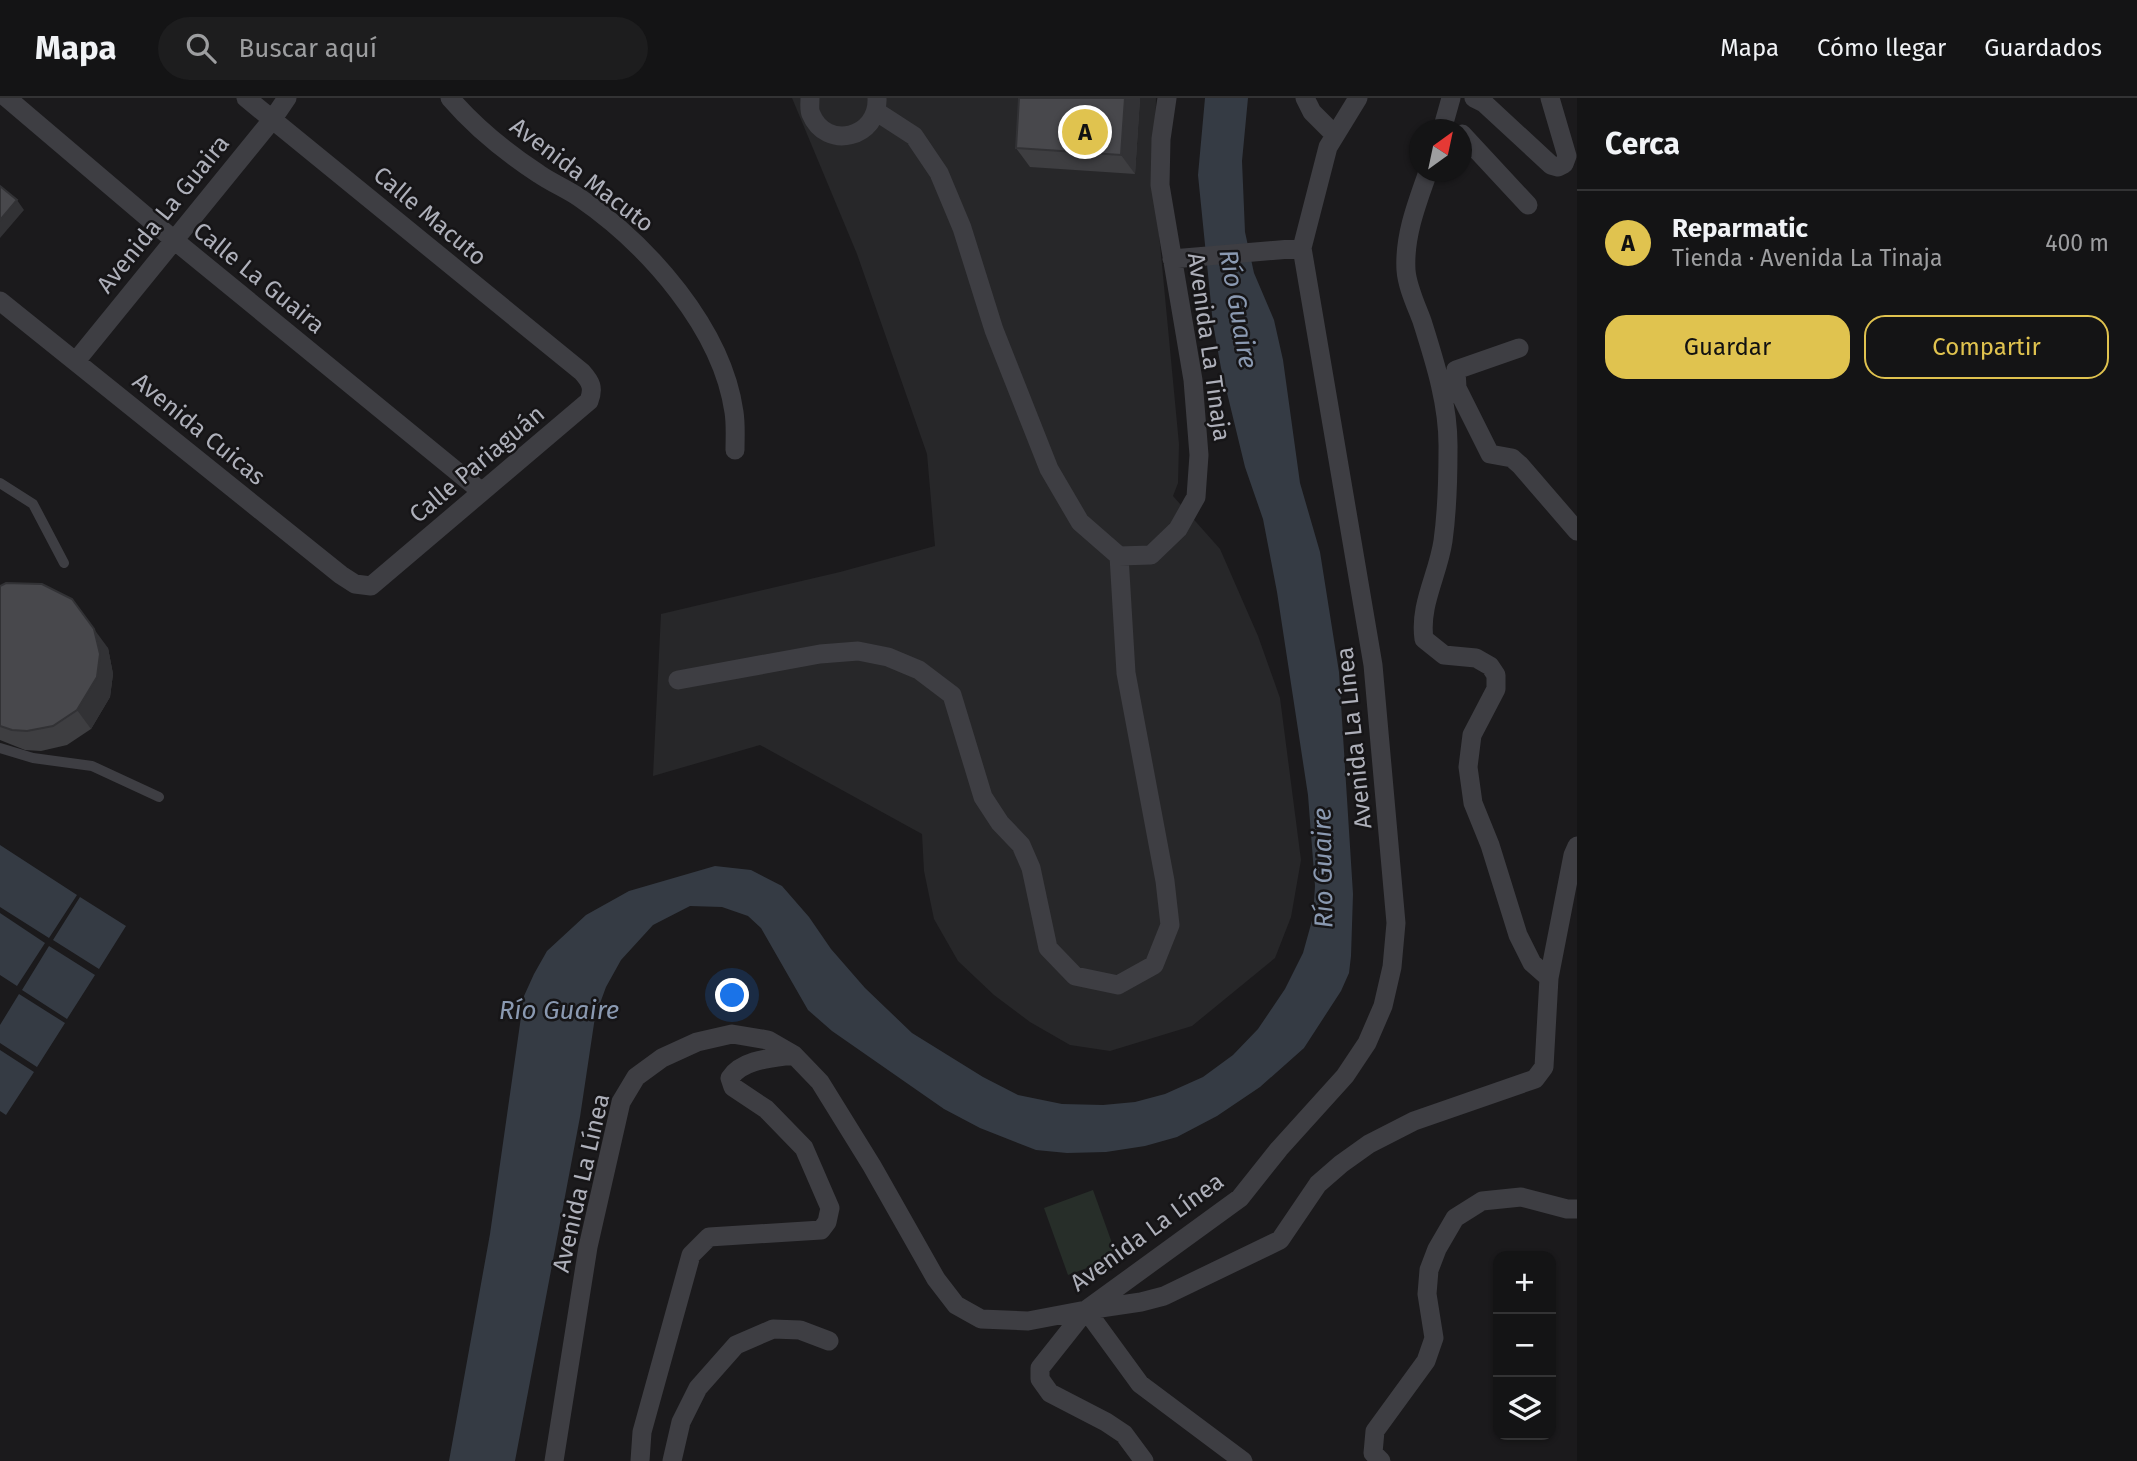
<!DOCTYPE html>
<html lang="es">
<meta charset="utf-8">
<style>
:root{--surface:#141415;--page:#1d1d1e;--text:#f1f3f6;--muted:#9d9ea0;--line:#333334;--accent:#e0c34f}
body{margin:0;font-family:"Fira Sans",sans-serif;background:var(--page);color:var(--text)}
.controls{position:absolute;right:21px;bottom:21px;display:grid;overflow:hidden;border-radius:14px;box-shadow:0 2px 5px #0004}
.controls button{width:63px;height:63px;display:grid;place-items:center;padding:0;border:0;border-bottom:2px solid var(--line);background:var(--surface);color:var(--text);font:35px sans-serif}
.compass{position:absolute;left:1409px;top:21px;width:63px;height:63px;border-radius:50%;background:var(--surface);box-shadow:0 2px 5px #0004;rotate:33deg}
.you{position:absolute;left:733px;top:898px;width:24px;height:24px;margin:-18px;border:5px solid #fff;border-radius:50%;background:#1a73e8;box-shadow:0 0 0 10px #1a73e833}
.badge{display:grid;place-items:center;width:46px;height:46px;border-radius:50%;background:var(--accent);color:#111;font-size:23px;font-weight:700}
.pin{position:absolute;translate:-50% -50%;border:4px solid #fff;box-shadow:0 2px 7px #0006}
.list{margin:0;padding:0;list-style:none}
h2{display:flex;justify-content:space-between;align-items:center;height:91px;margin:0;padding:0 28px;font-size:30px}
h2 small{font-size:23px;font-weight:400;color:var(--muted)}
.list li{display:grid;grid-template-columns:46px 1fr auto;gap:21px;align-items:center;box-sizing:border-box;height:105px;padding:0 28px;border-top:2px solid var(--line)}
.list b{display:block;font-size:26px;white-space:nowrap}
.list p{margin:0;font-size:23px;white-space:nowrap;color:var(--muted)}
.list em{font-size:23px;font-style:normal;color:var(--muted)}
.actions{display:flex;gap:14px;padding:21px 28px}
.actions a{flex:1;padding:16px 0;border:2px solid var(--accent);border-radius:21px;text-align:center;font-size:24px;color:var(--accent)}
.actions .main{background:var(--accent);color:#111}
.icon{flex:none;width:38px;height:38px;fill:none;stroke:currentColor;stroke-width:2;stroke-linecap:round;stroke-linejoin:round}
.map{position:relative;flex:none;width:1577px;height:1363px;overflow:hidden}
header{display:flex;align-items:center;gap:42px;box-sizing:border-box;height:98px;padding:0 35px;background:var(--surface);border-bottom:2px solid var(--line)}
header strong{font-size:33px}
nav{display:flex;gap:38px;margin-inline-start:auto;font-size:24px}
.search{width:490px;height:63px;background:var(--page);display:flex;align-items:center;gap:18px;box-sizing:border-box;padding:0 24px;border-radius:38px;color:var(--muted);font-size:26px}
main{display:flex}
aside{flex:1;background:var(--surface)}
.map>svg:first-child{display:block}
.built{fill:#272729}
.green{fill:#272e29}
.water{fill:#353b44}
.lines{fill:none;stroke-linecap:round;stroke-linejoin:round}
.lane{stroke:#3e3e43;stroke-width:10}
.street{stroke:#3e3e43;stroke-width:19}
.wall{fill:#3e3e41}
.shaded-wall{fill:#323235}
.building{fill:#48484c;stroke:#323235;stroke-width:2}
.labels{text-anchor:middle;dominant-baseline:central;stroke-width:5;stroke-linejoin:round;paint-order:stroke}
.street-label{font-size:24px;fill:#aeb0ba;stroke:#161517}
.water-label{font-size:26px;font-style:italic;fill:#8a99b1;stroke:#161517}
</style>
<header>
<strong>Mapa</strong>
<div class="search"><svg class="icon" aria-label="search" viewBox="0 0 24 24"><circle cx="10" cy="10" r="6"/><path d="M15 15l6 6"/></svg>Buscar aquí</div>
<nav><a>Mapa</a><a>Cómo llegar</a><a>Guardados</a></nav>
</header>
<main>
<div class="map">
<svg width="1577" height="1363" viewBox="0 0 1577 1363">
<rect width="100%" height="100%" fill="#1b1a1c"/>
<path class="built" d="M 792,0 L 1156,0 L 1155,55 L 1158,125 L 1179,346 L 1178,385 L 1173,398 L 1220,451 L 1258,538 L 1280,600 L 1301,762 L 1291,819 L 1275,860 L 1192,928 L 1110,953 L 1070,947 L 1030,924 L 994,897 L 958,863 L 934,821 L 924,773 L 922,736 L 760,647 L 653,678 L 661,516 L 840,474 L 935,448 L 927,356 L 857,156 Z"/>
<path class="green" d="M 1093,1092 L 1117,1159 L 1068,1177 L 1044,1110 Z"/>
<path class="water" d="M 1205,0 L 1248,0 L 1242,63 L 1245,134 L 1254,175 L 1274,222 L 1283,262 L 1300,385 L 1320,454 L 1339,574 L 1353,796 L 1351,858 L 1349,875 L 1341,893 L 1304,950 L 1260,989 L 1217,1018 L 1177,1039 L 1145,1048 L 1106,1054 L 1067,1055 L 1036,1052 L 980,1030 L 944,1011 L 832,933 L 808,912 L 761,830 L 748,818 L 722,809 L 690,808 L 653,827 L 621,862 L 606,889 L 595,919 L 580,1019 L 515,1363 L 449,1363 L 490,1136 L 524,898 L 534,876 L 547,853 L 586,817 L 629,793 L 715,768 L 751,772 L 782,788 L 809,819 L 831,851 L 865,890 L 912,935 L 983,979 L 1018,997 L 1062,1006 L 1103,1007 L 1135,1004 L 1165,996 L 1203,979 L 1233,957 L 1258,931 L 1285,891 L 1303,855 L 1313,819 L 1315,788 L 1308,697 L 1277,494 L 1263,421 L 1245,369 L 1221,270 L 1213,226 L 1198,77 Z
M 0,747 L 77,797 L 49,840 L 0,809 Z
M 80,799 L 126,828 L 99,871 L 53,842 Z
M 0,815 L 45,845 L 17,888 L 0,877 Z
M 49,848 L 95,877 L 67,921 L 22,892 Z
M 19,896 L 65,925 L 37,969 L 0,945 L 0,927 Z
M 0,952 L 34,974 L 6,1017 L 0,1013 Z"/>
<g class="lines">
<path class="lane" d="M 0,385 L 33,406 L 64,465
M 0,650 L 33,660 L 92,668 L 159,699"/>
<path class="street" d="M 7,0 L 174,142 L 482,394
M 450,0 C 475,29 507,55 539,76 C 552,85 567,91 580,100 C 648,147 722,230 734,314 C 736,327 735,339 735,352
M 810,0 C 810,5 809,12 811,16 C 826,53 879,40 877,0
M 1305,0 L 1312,14 L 1335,37
M 1474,0 L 1484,5 L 1551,67 L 1558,69 L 1564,66 L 1567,58 L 1550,0
M 1442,32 L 1451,0
M 1462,36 L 1528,107
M 1428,74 C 1417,105 1404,138 1406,172 C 1407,188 1416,207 1422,223 C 1435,264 1449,308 1448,352 C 1448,382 1447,414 1443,443 C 1438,477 1419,507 1424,541 L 1444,557 L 1476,560 L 1490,568 L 1496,577 L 1496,591 L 1472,637 L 1468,669 L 1473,705 L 1490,747 L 1518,837 L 1532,865 L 1549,880
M 1172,161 L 1302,150
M 0,203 L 341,477 L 355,486 L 371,488 L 589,303 C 594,290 591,284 582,274 L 246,0
M 1519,250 L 1456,272 L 1457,290 L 1490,356 L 1512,360 L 1520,367 L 1577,433
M 76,263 L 272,22 L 287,0
M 1119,458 L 1151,457 L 1178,431 L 1196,399 L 1199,357 L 1193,282 L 1160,87 L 1161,41 L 1167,0
M 678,582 L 820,556 L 858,553 L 888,559 L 919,572 L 952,597 L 983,699 L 1000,725 L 1021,747 L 1031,770 L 1048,850 L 1075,878 L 1118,887 L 1154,867 L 1170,827 L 1165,783 L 1126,575 L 1119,458 L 1080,424 L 1049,371 L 994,232 L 962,130 L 939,75 L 914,38 L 877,14
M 1086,1212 L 1140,1286 L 1243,1363
M 1086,1212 L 1040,1270 L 1040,1281 L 1050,1295 L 1106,1324 L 1124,1336 L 1144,1363
M 1087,1212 L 1141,1204 L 1164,1198 L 1280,1142 L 1318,1086 L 1341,1066 L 1369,1046 L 1414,1023 L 1535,981 L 1544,969 L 1549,880 L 1573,757 L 1577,748
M 554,1363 L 588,1149 L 621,1004 L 636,979 L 662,960 L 697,944 L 732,936 L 768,942 L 794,957 L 820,984 L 872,1068 L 936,1181 L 956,1207 L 981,1221 L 1028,1223 L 1086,1212 L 1240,1100 L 1279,1051 L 1345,978 L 1367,945 L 1383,908 L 1392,869 L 1396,825 L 1373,567 L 1302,150 L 1328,49 L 1358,0
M 640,1363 L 642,1334 L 691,1157 L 709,1139 L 821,1132 L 827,1124 L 830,1110 L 804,1050 L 766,1011 L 733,989 L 730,980 C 742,961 773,960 794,957
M 672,1363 L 681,1324 L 698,1290 L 736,1247 L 773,1231 L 800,1232 L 829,1243
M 1381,1363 L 1373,1355 L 1375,1333 L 1426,1263 L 1434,1240 L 1427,1196 L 1429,1172 L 1437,1151 L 1455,1120 L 1482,1103 L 1521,1099 L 1567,1111 L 1577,1111"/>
</g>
<path class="wall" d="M 1140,0 L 1135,76 L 1030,69 L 1016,50 Z
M 0,488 L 108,550 L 113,576 L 110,599 L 91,631 L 67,647 L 41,653 L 25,652 L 0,642 Z"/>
<path class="shaded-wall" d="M 1125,0 L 1140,0 L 1135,76 L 1121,57 Z
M 17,102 L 24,112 L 0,140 L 0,122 Z
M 94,531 L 108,550 L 113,576 L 110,599 L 91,631 L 77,612 Z"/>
<path class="building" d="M 1019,0 L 1125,0 L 1121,57 L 1016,50 Z
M 0,88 L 17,102 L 0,122 Z
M 6,485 L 42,486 L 72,501 L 94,531 L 100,556 L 97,579 L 77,612 L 53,628 L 27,633 L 12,632 L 0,628 L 0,488 Z"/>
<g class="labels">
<g class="street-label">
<text transform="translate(582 77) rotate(37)">Avenida Macuto</text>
<text transform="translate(163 116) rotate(-51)">Avenida La Guaira</text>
<text transform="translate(430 118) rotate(40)">Calle Macuto</text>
<text transform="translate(259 180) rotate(39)">Calle La Guaira</text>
<text transform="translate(1209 249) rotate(82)">Avenida La Tinaja</text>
<text transform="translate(199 331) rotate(39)">Avenida Cuicas</text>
<text transform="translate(477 366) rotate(-40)">Calle Pariaguán</text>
<text transform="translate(1354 640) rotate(-96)">Avenida La Línea</text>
<text transform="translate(581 1085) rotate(-77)">Avenida La Línea</text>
<text transform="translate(1147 1134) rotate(-36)">Avenida La Línea</text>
</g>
<g class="water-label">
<text transform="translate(1238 211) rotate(80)">Río Guaire</text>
<text transform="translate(1323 770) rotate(-91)">Río Guaire</text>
<text x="559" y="912">Río Guaire</text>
</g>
</g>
</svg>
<div class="controls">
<button>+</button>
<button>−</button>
<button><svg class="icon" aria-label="layers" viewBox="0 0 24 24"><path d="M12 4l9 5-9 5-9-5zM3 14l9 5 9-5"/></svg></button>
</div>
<svg class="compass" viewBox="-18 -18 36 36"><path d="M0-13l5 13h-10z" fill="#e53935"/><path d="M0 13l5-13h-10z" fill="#9d9ea0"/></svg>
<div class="you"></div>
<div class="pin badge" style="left:1085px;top:34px">A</div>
</div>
<aside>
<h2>Cerca<small></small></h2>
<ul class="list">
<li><span class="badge">A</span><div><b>Reparmatic</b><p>Tienda · Avenida La Tinaja</p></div><em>400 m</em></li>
</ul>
<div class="actions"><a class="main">Guardar</a><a>Compartir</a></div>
</aside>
</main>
